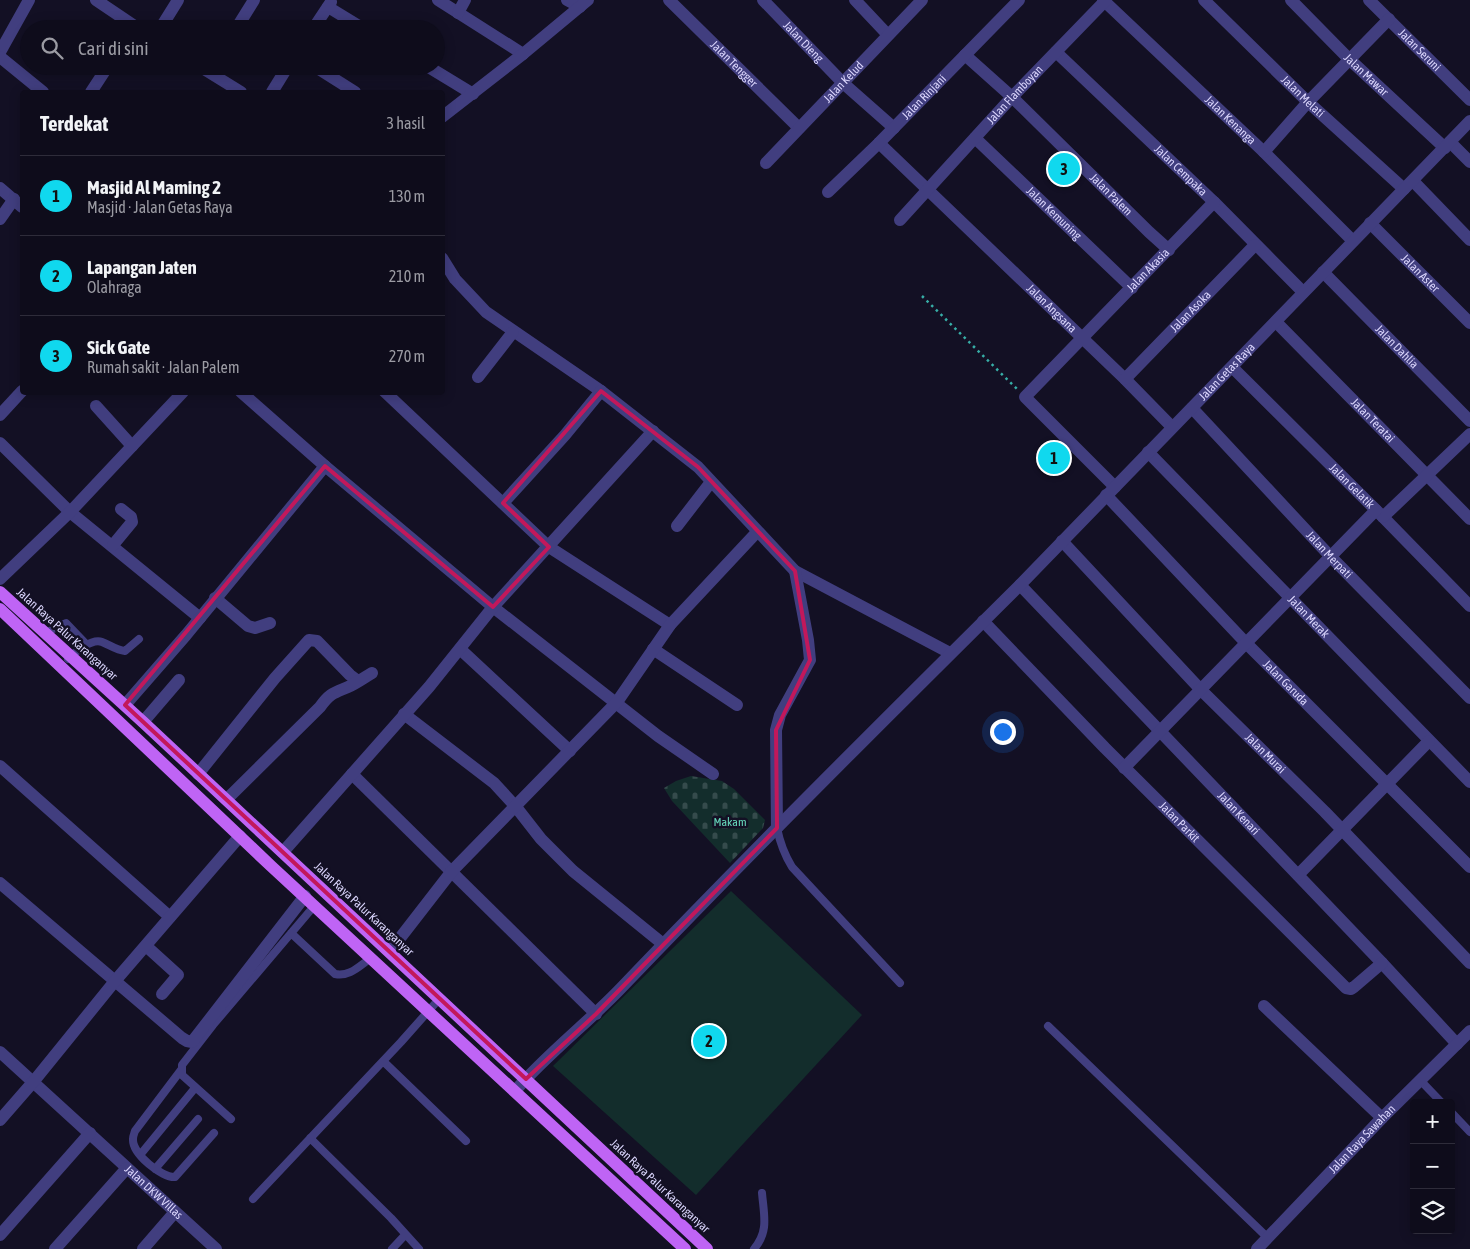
<!DOCTYPE html>
<html lang="id">
<meta charset="utf-8">
<style>
:root{--surface:#0e0c1b;--page:#171524;--text:#f1f3f6;--muted:#9b9ba3;--line:#2e2c3a;--accent:#10d8ee}
body{margin:0;font-family:"Asap Condensed",sans-serif;background:var(--page);color:var(--text)}
.controls{position:absolute;right:15px;bottom:15px;display:grid;overflow:hidden;border-radius:5px;box-shadow:0 2px 12px #0003}
.controls button{width:45px;height:45px;display:grid;place-items:center;padding:0;border:0;border-bottom:1px solid var(--line);background:var(--surface);color:var(--text);font:25px sans-serif}
.you{position:absolute;left:1002px;top:731px;width:18px;height:18px;margin:-12px;border:4px solid #fff;border-radius:50%;background:#1a73e8;box-shadow:0 0 0 8px #1a73e833}
.badge{display:grid;place-items:center;width:32px;height:32px;border-radius:50%;background:var(--accent);color:#111;font-size:16px;font-weight:700}
.pin{position:absolute;translate:-50% -50%;border:2px solid #fff;box-shadow:0 1px 5px #0006}
.list{margin:0;padding:0;list-style:none}
h2{display:flex;justify-content:space-between;align-items:center;height:65px;margin:0;padding:0 20px;font-size:21px}
h2 small{font-size:16px;font-weight:400;color:var(--muted)}
.list li{display:grid;grid-template-columns:32px 1fr auto;gap:15px;align-items:center;box-sizing:border-box;height:80px;padding:0 20px;border-top:1px solid var(--line)}
.list b{display:block;font-size:19px;white-space:nowrap}
.list p{margin:0;font-size:16px;white-space:nowrap;color:var(--muted)}
.list em{font-size:16px;font-style:normal;color:var(--muted)}
.icon{flex:none;width:28px;height:28px;fill:none;stroke:currentColor;stroke-width:2;stroke-linecap:round;stroke-linejoin:round}
.map{position:relative;flex:none;width:1470px;height:1249px;overflow:hidden}
.search{position:absolute;background:var(--surface);box-shadow:0 2px 12px #0003;left:20px;top:20px;width:425px;height:55px;display:flex;align-items:center;gap:12px;box-sizing:border-box;padding:0 18px;border-radius:28px;color:var(--muted);font-size:19px}
.panel{position:absolute;background:var(--surface);box-shadow:0 2px 12px #0003;left:20px;top:90px;width:425px;height:305px;border-radius:5px}
.map>svg:first-child{display:block}
.cemetery{fill:url(#cemetery-stones)}
.garden{fill:#132d2c}
.lines{fill:none;stroke-linecap:round;stroke-linejoin:round}
.path{stroke:#37aea7;stroke-width:2.5;stroke-dasharray:2.5 4;stroke-linecap:butt}
.lane{stroke:#413e7f;stroke-width:8}
.street{stroke:#413e7f;stroke-width:12}
.primary{stroke:#bf64f5;stroke-width:12}
.marked{fill:none;stroke:#c2185b;stroke-width:4;stroke-linejoin:round}
.labels{text-anchor:middle;dominant-baseline:central;stroke-width:5;stroke-linejoin:round;paint-order:stroke}
.street-label{font-size:12px;fill:#dad5fc;stroke:#131024}
.park-label{font-size:12px;fill:#66d8bb;stroke:#131024}
</style>
<div class="map">
<svg width="1470" height="1249" viewBox="0 0 1470 1249">
<defs>
<pattern id="cemetery-stones" width="16" height="16" patternUnits="userSpaceOnUse" patternTransform="scale(1.25)"><rect width="16" height="16" fill="#132d2c"/><path d="M2 7V4a2 2 0 0 1 4 0v3zM10 15v-3a2 2 0 0 1 4 0v3z" fill="#354b4c"/></pattern>
</defs>
<rect width="100%" height="100%" fill="#131024"/>
<path class="cemetery" d="M 691,776 L 722,781 L 734,789 L 765,820 L 763,828 L 730,863 L 672,801 L 664,788 L 676,781 Z"/>
<path class="garden" d="M 731,891 L 862,1015 L 696,1195 L 553,1066 Z"/>
<g class="lines">
<path class="path" d="M 922,296 L 1017,389"/>
<path class="lane" d="M 45,633 L 66,623 L 87,645
M 68,659 C 75,652 92,638 102,642 C 110,645 116,650 125,651 L 139,639
M 777,828 C 780,843 784,854 792,867 L 900,983
M 291,933 L 335,974 C 350,977 359,966 371,958
M 1048,1026 L 1268,1238
M 383,1061 L 466,1141
M 181,1070 L 135,1131 C 134,1134 133,1136 133,1139 C 132,1154 162,1178 175,1177 L 214,1133
M 1420,1080 L 1442,1103
M 1451,1112 L 1470,1132
M 231,1119 L 182,1075 L 182,1065 L 213,1025 L 315,905
M 310,1138 L 391,1218 L 419,1249
M 140,1155 L 195,1088
M 155,1169 L 198,1119
M 253,1199 L 401,1042 L 440,998
M 392,1249 L 405,1235
M 754,1249 C 769,1231 764,1216 762,1193"/>
<g class="street">
<path d="M 96,0 L 139,29"/>
<path d="M 438,0 L 523,54"/>
<path d="M 567,0 L 580,7"/>
<path id="s1" d="M 669,0 L 799,128"/>
<path id="s2" d="M 763,0 L 843,83 L 894,128"/>
<path d="M 855,0 L 888,35"/>
<path id="s3" d="M 1103,0 L 1264,152 L 1353,241"/>
<path id="s4" d="M 1204,0 L 1308,102 L 1404,189"/>
<path id="s5" d="M 1291,0 L 1349,59 L 1445,148"/>
<path id="s6" d="M 1369,0 L 1470,100"/>
<path d="M 328,7 L 364,29"/>
<path d="M 458,13 L 465,0"/>
<path d="M 160,29 L 178,0"/>
<path d="M 236,29 L 254,0"/>
<path d="M 313,29 L 331,2"/>
<path d="M 0,52 L 29,0"/>
<path id="s7" d="M 1056,52 L 1214,202 L 1303,292"/>
<path id="s8" d="M 965,55 L 1012,97 L 1149,232 L 1169,250"/>
<path d="M 0,57 L 43,92"/>
<path d="M 199,66 L 241,92"/>
<path d="M 314,66 L 355,92"/>
<path d="M 427,66 L 473,94"/>
<path d="M 91,92 L 108,66"/>
<path d="M 272,92 L 288,66"/>
<path d="M 442,117 L 523,54 L 588,0"/>
<path id="s9" d="M 975,138 L 1132,288"/>
<path d="M 1450,142 L 1470,162"/>
<path id="s10" d="M 879,143 L 1125,379 L 1172,427"/>
<path d="M 1264,152 L 1308,102 L 1389,19"/>
<path id="s11" d="M 766,163 L 922,0"/>
<path d="M 1413,181 L 1470,240"/>
<path d="M 0,188 L 22,207"/>
<path id="s12" d="M 828,192 L 879,143 L 1019,0"/>
<path d="M 0,219 L 14,199"/>
<path id="s13" d="M 900,220 L 1012,97 L 1106,0"/>
<path id="s14" d="M 1370,223 L 1470,323"/>
<path d="M 442,258 L 455,279 L 486,312 L 601,391 L 698,467 L 795,571 L 950,653"/>
<path id="s15" d="M 1323,272 L 1470,421"/>
<path id="s16" d="M 1276,322 L 1470,519"/>
<path id="s17" d="M 1232,367 L 1383,517 L 1470,606"/>
<path d="M 478,377 L 513,332"/>
<path id="s18" d="M 1125,379 L 1255,245"/>
<path d="M 241,392 L 325,466 L 493,607 L 658,736 L 713,774"/>
<path d="M 385,392 L 549,547 L 670,625 L 757,532"/>
<path d="M 96,406 L 132,446"/>
<path id="s19" d="M 1192,408 L 1330,556 L 1470,698"/>
<path d="M 0,415 L 22,391"/>
<path d="M 0,443 L 70,512 L 200,618"/>
<path id="s20" d="M 1148,452 L 1470,782"/>
<path id="s21" d="M 1115,487 L 1025,397 L 1214,202"/>
<path id="s22" d="M 1106,495 L 1245,642 L 1470,867"/>
<path d="M 503,503 L 565,435 L 601,391"/>
<path d="M 1383,517 L 1470,434"/>
<path d="M 677,526 L 711,482"/>
<path id="s23" d="M 1062,541 L 1201,690 L 1325,812 L 1470,963"/>
<path d="M 113,545 L 132,522 L 131,517 L 121,509"/>
<path d="M 0,579 L 70,512 L 183,392"/>
<path id="s24" d="M 1020,585 L 1382,963 L 1457,1044"/>
<path d="M 215,598 L 248,626 L 255,628 L 270,623"/>
<path id="s25" d="M 983,621 L 1105,748 L 1346,988 L 1351,989 L 1354,987 L 1382,963"/>
<path d="M 460,649 L 570,751"/>
<path d="M 653,649 L 737,705"/>
<path d="M 125,705 L 186,635 L 325,466"/>
<path d="M 404,714 L 494,783 L 516,807 L 541,839 L 573,871 L 663,944"/>
<path d="M 143,722 L 179,680"/>
<path d="M 0,766 L 170,917"/>
<path d="M 1124,768 L 1376,510"/>
<path d="M 198,774 L 275,678 L 309,640 L 317,641 L 350,675 L 358,681"/>
<path d="M 352,774 L 596,1014"/>
<path d="M 227,799 L 320,707 C 330,693 334,693 348,687 C 357,683 365,677 372,673"/>
<path d="M 777,828 L 776,730 L 780,715 L 810,660 L 808,640 L 795,571"/>
<path d="M 283,852 L 429,687 L 493,607 L 653,431"/>
<path d="M 1298,875 L 1429,741"/>
<path d="M 0,883 L 182,1038 L 187,1041 L 192,1042 L 305,896"/>
<path d="M 146,946 L 178,975 L 162,994"/>
<path d="M 390,951 L 452,871 L 617,702 L 670,625"/>
<path d="M 1264,1006 L 1382,1118"/>
<path id="s26" d="M 0,1052 L 216,1249"/>
<path id="s27" d="M 515,1091 C 547,1054 589,1022 623,986 C 753,850 887,717 1020,585 L 1470,121"/>
<path d="M 0,1120 L 34,1081 L 115,981 L 240,836"/>
<path d="M 0,1235 L 90,1133"/>
<path d="M 55,1249 L 127,1168"/>
<path d="M 143,1249 L 175,1212"/>
<path id="s28" d="M 1257,1249 L 1382,1118 L 1470,1031"/>
</g>
<path class="primary" d="M 0,592 L 143,722 L 707,1249
M 0,609 L 271,866 L 685,1249"/>
</g>
<path class="marked" d="M 601,391 L 698,467 L 795,571 L 810,660 L 776,730 L 777,828 L 596,1014 L 526,1079 L 125,705 L 325,466 L 493,607 L 549,547 L 503,503 Z"/>
<g class="labels">
<g class="street-label">
<text stroke="none"><textPath href="#s2" startOffset="58">Jalan Dieng</textPath></text>
<text stroke="none"><textPath href="#s6" startOffset="71">Jalan Seruni</textPath></text>
<text stroke="none"><textPath href="#s1" startOffset="91">Jalan Tengger</textPath></text>
<text stroke="none"><textPath href="#s5" startOffset="106">Jalan Mawar</textPath></text>
<text stroke="none"><textPath href="#s11" startOffset="112">Jalan Kelud</textPath></text>
<text stroke="none"><textPath href="#s13" startOffset="170">Jalan Flamboyan</textPath></text>
<text stroke="none"><textPath href="#s4" startOffset="138">Jalan Melati</textPath></text>
<text stroke="none"><textPath href="#s12" startOffset="135">Jalan Rinjani</textPath></text>
<text stroke="none"><textPath href="#s3" startOffset="175">Jalan Kenanga</textPath></text>
<text stroke="none"><textPath href="#s7" startOffset="172">Jalan Cempaka</textPath></text>
<text stroke="none"><textPath href="#s8" startOffset="202">Jalan Palem</textPath></text>
<text stroke="none"><textPath href="#s9" startOffset="109">Jalan Kemuning</textPath></text>
<text stroke="none"><textPath href="#s21" startOffset="304">Jalan Akasia</textPath></text>
<text stroke="none"><textPath href="#s14" startOffset="71">Jalan Aster</textPath></text>
<text stroke="none"><textPath href="#s10" startOffset="239">Jalan Angsana</textPath></text>
<text stroke="none"><textPath href="#s18" startOffset="94">Jalan Asoka</textPath></text>
<text stroke="none"><textPath href="#s15" startOffset="105">Jalan Dahlia</textPath></text>
<text stroke="none"><textPath href="#s27" startOffset="1012">Jalan Getas Raya</textPath></text>
<text stroke="none"><textPath href="#s16" startOffset="138">Jalan Teratai</textPath></text>
<text stroke="none"><textPath href="#s17" startOffset="169">Jalan Gelatik</textPath></text>
<text stroke="none"><textPath href="#s19" startOffset="201">Jalan Merpati</textPath></text>
<text stroke="none"><textPath href="#s20" startOffset="230">Jalan Merak</textPath></text>
<text transform="translate(67 634) rotate(42)">Jalan Raya Palur Karanganyar</text>
<text stroke="none"><textPath href="#s22" startOffset="260">Jalan Garuda</textPath></text>
<text stroke="none"><textPath href="#s23" startOffset="294">Jalan Murai</textPath></text>
<text stroke="none"><textPath href="#s24" startOffset="316">Jalan Kenari</textPath></text>
<text stroke="none"><textPath href="#s25" startOffset="281">Jalan Parkit</textPath></text>
<text transform="translate(364 909) rotate(43)">Jalan Raya Palur Karanganyar</text>
<text stroke="none"><textPath href="#s28" startOffset="152">Jalan Raya Sawahan</textPath></text>
<text transform="translate(660 1186) rotate(43)">Jalan Raya Palur Karanganyar</text>
<text stroke="none"><textPath href="#s26" startOffset="208">Jalan DKW Villas</textPath></text>
</g>
<g class="park-label">
<text x="730" y="822">Makam</text>
</g>
</g>
</svg>
<div class="controls">
<button>+</button>
<button>−</button>
<button><svg class="icon" aria-label="layers" viewBox="0 0 24 24"><path d="M12 4l9 5-9 5-9-5zM3 14l9 5 9-5"/></svg></button>
</div>
<div class="you"></div>
<div class="pin badge" style="left:1054px;top:458px">1</div>
<div class="pin badge" style="left:709px;top:1041px">2</div>
<div class="pin badge" style="left:1064px;top:169px">3</div>
<div class="search"><svg class="icon" aria-label="search" viewBox="0 0 24 24"><circle cx="10" cy="10" r="6"/><path d="M15 15l6 6"/></svg>Cari di sini</div>
<section class="panel">
<h2>Terdekat<small>3 hasil</small></h2>
<ul class="list">
<li><span class="badge">1</span><div><b>Masjid Al Maming 2</b><p>Masjid · Jalan Getas Raya</p></div><em>130 m</em></li>
<li><span class="badge">2</span><div><b>Lapangan Jaten</b><p>Olahraga</p></div><em>210 m</em></li>
<li><span class="badge">3</span><div><b>Sick Gate</b><p>Rumah sakit · Jalan Palem</p></div><em>270 m</em></li>
</ul>
</section>
</div>
